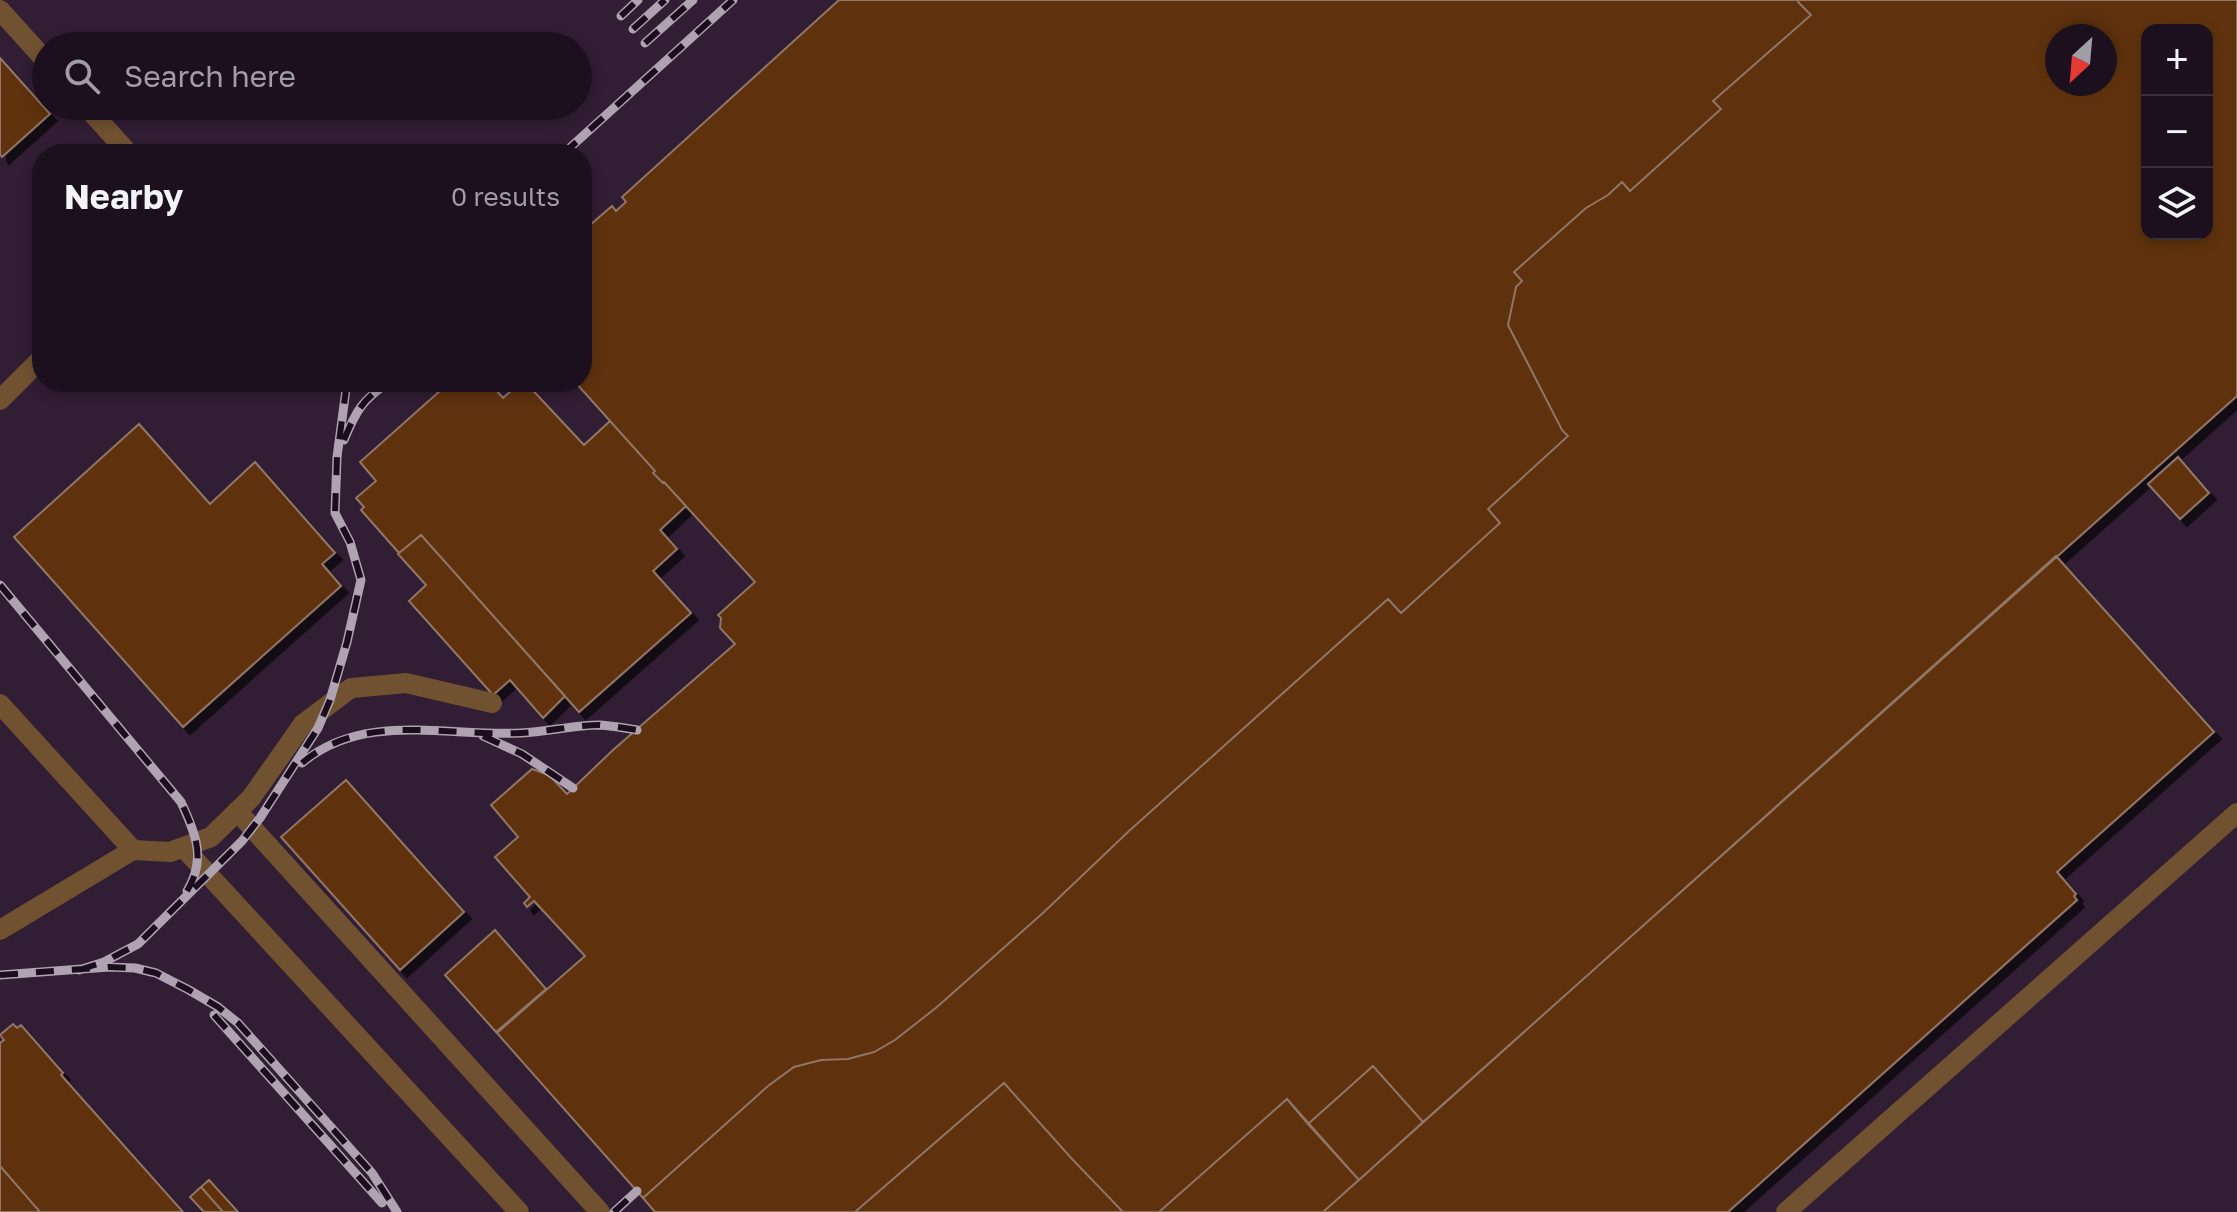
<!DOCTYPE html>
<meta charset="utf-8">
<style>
:root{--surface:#1c101e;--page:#251927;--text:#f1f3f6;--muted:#a09da4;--line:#3a303c}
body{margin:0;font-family:"Golos Text",sans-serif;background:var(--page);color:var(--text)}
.controls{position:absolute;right:24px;top:24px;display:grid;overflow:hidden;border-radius:16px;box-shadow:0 4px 12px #0003}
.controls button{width:72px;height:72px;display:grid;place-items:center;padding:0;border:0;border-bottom:2px solid var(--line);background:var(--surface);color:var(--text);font:40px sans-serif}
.compass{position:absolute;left:2045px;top:24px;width:72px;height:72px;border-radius:50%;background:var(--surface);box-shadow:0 4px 12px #0003;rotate:206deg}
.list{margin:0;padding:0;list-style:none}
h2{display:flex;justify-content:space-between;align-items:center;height:104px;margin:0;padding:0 32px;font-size:34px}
h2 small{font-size:26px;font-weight:400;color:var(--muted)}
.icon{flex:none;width:44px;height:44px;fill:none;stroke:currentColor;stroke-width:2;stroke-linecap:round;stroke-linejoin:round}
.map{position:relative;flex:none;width:2237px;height:1212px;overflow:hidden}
.search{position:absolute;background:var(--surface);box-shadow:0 4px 12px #0003;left:32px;top:32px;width:560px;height:88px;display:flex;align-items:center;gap:20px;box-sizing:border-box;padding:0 28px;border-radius:44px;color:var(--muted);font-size:30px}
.panel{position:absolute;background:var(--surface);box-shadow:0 4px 12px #0003;left:32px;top:144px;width:560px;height:248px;border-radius:32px}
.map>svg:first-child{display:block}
.built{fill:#311d34;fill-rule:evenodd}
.building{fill:#5e300d;stroke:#907666;stroke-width:2;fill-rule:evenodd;filter:url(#shadow)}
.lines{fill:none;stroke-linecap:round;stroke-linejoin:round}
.minor{stroke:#705230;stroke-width:20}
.rail-casing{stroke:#b0a3b1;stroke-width:9}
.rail{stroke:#1c0d1e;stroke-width:6;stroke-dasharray:18;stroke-linecap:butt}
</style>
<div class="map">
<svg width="2237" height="1212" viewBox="0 0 2237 1212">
<defs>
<filter id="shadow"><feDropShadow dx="7" dy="7" stdDeviation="0" flood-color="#0009"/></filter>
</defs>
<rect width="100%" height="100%" fill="#261628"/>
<path class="built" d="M 0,0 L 2237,0 L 2237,1212 L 0,1212 ZM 2147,30 L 2207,30 L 2207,234 L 2147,234 ZM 2057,36 L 2105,36 L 2105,84 L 2057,84 ZM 46,46 L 578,46 L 578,106 L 46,106 ZM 42,154 L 582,154 L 582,382 L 42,382 Z"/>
<path class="building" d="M 839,0 L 1799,0 L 1798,2 L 1811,15 L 1713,101 L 1721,109 L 1630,191 L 1622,182 L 1608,195 L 1586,208 L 1514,272 L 1522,281 L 1516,287 L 1508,325 L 1562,430 L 1568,436 L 1488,509 L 1500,523 L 1401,613 L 1388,599 L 1129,831 L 1044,912 L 937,1007 L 895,1040 L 874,1052 L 848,1059 L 821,1060 L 794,1067 L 768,1086 L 643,1198 L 497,1033 L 585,956 L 534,901 L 527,907 L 524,903 L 530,897 L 495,857 L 518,837 L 491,805 L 532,769 L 549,775 L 567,794 L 613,750 L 735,644 L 720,628 L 721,618 L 718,615 L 755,582 L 664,482 L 663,483 L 653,473 L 655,471 L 575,382 L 582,382 L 582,232 L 612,206 L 616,211 L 626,202 L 622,197 Z
M 1799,0 L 2237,0 L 2237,396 L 1423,1122 L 1373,1066 L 1308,1124 L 1287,1099 L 1159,1212 L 1123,1212 L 1073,1160 L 1004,1083 L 855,1212 L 655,1212 L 643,1198 L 768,1086 L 794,1067 L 821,1060 L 848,1059 L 874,1052 L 895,1040 L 937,1007 L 1044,912 L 1129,831 L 1388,599 L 1401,613 L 1500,523 L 1488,509 L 1568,436 L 1562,430 L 1508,325 L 1516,287 L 1522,281 L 1514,272 L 1586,208 L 1608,195 L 1622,182 L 1630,191 L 1721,109 L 1713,101 L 1811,15 L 1798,2 ZM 2147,30 L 2207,30 L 2207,234 L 2147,234 ZM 2057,36 L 2105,36 L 2105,84 L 2057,84 Z
M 0,58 L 50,114 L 2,157 L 0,154 Z
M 450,382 L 489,382 L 503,398 L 521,382 L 525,382 L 584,445 L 610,421 L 655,471 L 653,473 L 663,483 L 664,482 L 686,506 L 660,530 L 677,549 L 653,571 L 691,613 L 579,712 L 421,535 L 399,553 L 361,510 L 364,507 L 356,498 L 376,481 L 360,462 Z
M 139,424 L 210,504 L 255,462 L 335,553 L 322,564 L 341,586 L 183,727 L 14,537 Z
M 2178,457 L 2209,493 L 2180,519 L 2148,484 Z
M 421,535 L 565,696 L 543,718 L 510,680 L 493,695 L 409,601 L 426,585 L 398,554 Z
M 2056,556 L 2214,732 L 2057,872 L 2076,894 L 2074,896 L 2077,900 L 1728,1212 L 1323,1212 Z
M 346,780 L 464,912 L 400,970 L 281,837 Z
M 495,930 L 546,989 L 496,1032 L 445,975 Z
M 13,1024 L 17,1028 L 21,1025 L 63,1073 L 61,1075 L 183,1212 L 40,1212 L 0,1166 L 0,1043 L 4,1040 L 0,1035 Z
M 1373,1066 L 1423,1122 L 1359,1180 L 1308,1124 Z
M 1004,1083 L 1073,1160 L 1123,1212 L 855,1212 Z
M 1287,1099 L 1359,1180 L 1323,1212 L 1159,1212 Z
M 0,1166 L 40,1212 L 0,1212 Z
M 209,1180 L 238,1212 L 223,1212 L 201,1187 Z
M 201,1187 L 223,1212 L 204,1212 L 190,1197 Z"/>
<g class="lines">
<path class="minor" d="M 0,10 L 46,61
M 86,106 L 129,154
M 0,400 L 42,358
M 0,704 L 133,850
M 237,811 L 600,1212
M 183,847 L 519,1212
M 0,930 L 133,850 L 170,852 L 211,837 L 251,798 L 303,724 L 351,688 L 406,683 L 492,703
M 1786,1212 L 2237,813"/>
<defs>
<path id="rail" d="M 621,16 L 638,0
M 633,29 L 665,0
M 645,43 L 693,0
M 563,154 L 733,0
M 344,440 C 356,411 362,400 389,382
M 0,585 L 181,802 C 195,832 207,859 187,891
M 483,736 L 522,754 L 573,788
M 302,763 C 364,711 447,737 521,733 C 547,732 574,725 600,725 C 612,726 625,728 637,730
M 79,970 L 104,962 L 138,944 L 242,841 L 260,818 L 318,728 L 330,700 L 347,642 L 361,580 L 350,542 L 335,513 L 337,457 L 347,382
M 0,975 L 109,967 L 135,968 L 156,973 L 189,990 L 218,1007 L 238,1023 L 372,1173 L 397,1212
M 214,1015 L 382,1203
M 614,1212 L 637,1191"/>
</defs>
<use href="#rail" class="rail-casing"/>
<use href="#rail" class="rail"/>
</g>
</svg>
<div class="controls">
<button>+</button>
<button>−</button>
<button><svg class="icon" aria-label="layers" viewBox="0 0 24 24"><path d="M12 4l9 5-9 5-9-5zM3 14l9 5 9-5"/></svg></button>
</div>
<svg class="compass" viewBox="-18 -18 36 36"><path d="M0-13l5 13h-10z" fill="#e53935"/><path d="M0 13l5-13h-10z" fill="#a09da4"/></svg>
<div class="search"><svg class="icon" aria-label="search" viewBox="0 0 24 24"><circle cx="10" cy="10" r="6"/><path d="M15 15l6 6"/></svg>Search here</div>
<section class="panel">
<h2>Nearby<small>0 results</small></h2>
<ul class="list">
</ul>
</section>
</div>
